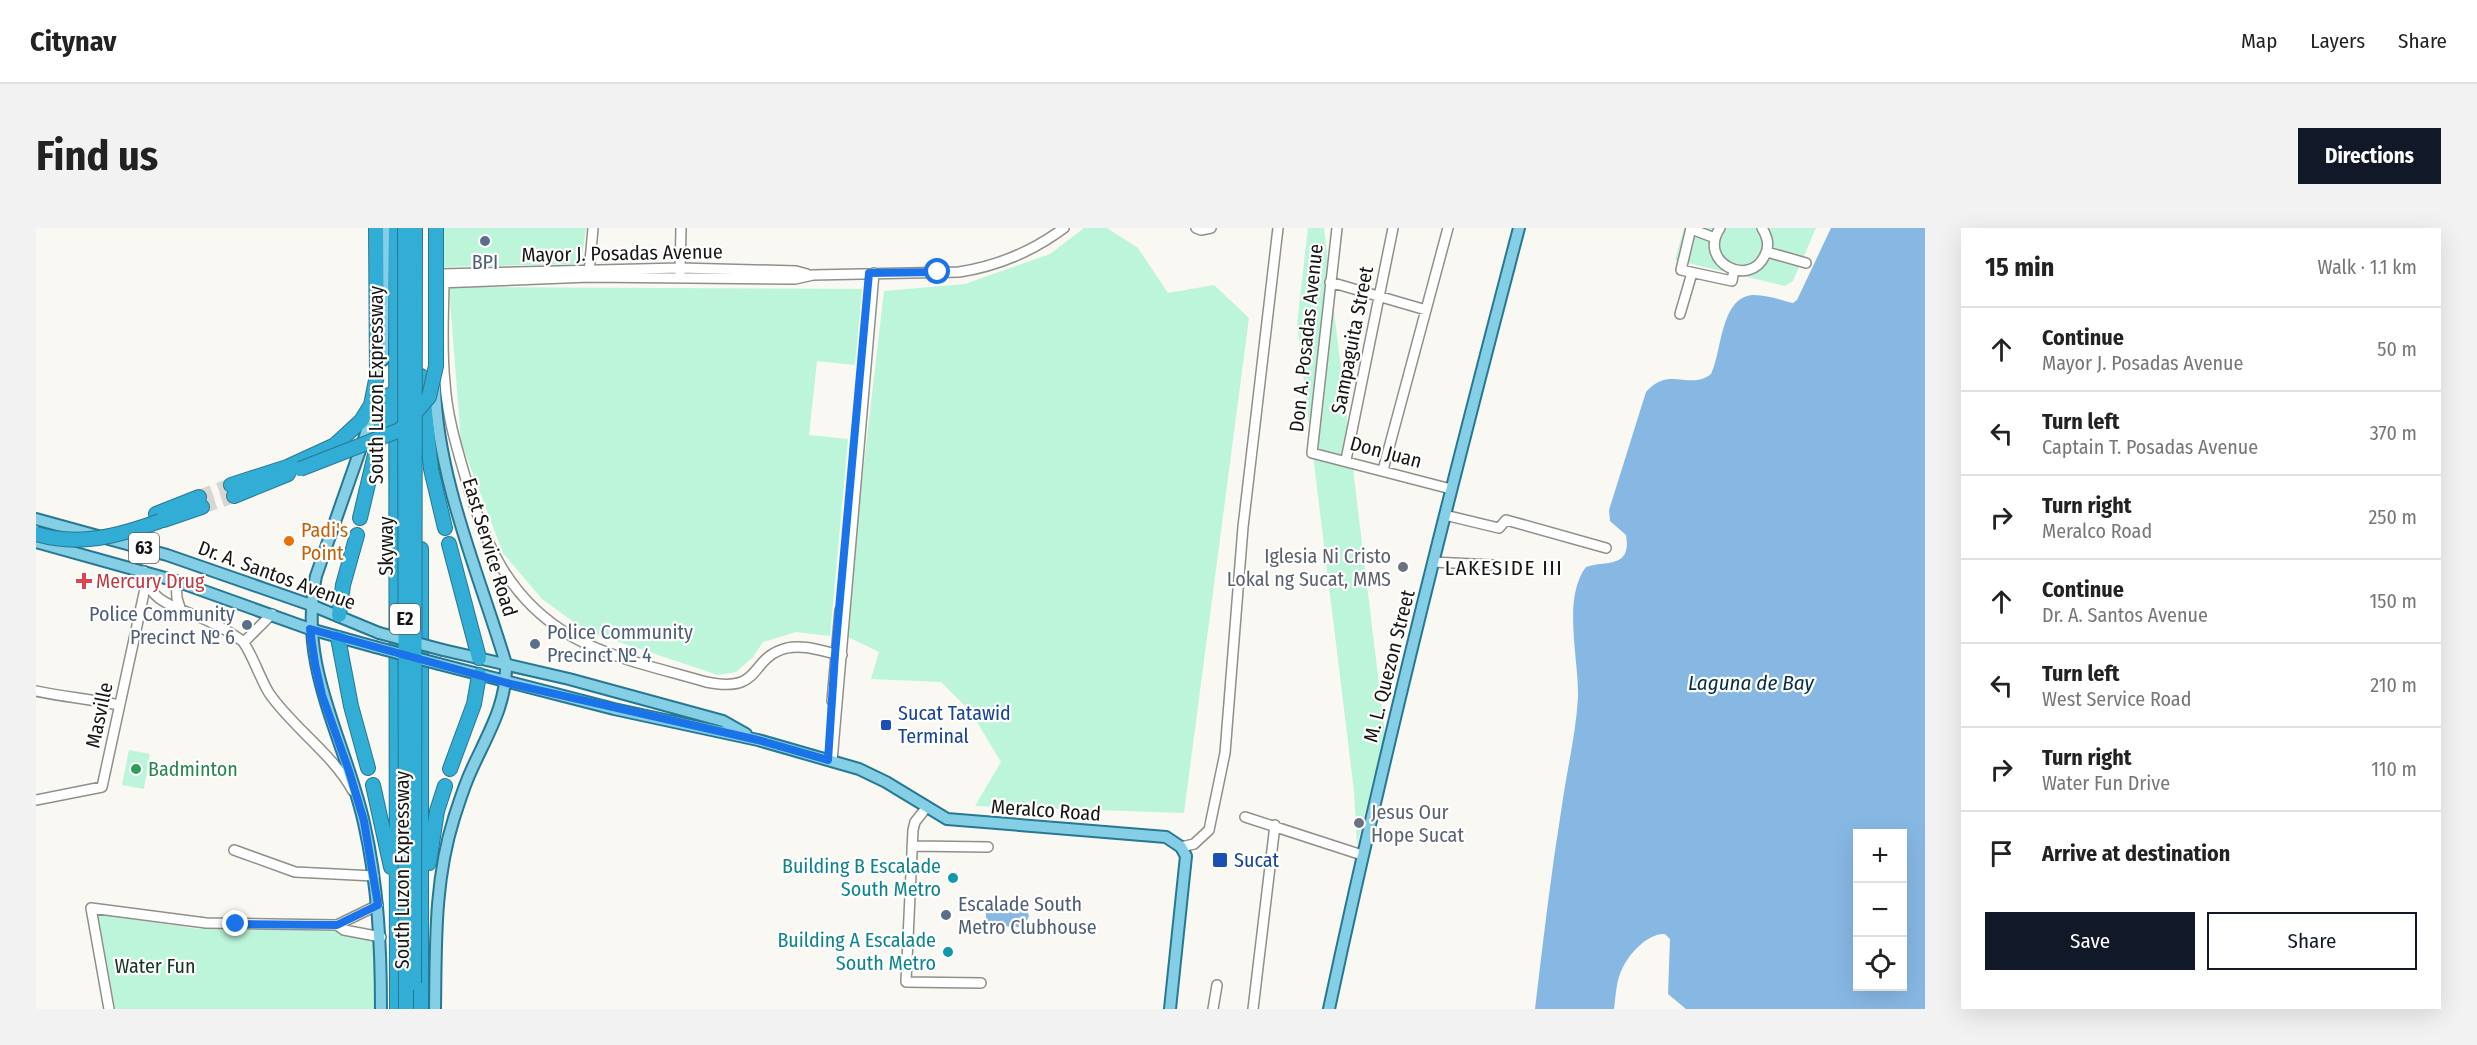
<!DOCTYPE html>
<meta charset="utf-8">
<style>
:root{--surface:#fff;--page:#f2f2f2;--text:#222;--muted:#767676;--line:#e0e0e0;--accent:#111827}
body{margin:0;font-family:"Fira Sans Condensed",sans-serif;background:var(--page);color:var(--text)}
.controls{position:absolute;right:18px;bottom:18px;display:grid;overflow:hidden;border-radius:0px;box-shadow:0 6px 24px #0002}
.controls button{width:54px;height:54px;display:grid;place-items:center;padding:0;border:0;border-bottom:2px solid var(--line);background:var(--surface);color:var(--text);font:30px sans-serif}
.stop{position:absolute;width:18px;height:18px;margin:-14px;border:4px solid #1a73e8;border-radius:50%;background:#fff}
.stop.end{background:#1a73e8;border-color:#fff;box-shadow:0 2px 6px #0008}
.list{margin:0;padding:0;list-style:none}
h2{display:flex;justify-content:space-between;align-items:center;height:78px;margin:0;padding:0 24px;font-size:26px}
h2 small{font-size:20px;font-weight:400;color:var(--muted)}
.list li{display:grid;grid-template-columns:39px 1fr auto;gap:18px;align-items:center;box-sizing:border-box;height:84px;padding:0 24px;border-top:2px solid var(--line)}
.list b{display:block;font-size:22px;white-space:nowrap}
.list p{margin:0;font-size:20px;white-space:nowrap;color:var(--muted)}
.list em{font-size:20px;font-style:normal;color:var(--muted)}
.actions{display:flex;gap:12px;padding:18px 24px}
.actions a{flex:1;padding:14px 0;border:2px solid var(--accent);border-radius:0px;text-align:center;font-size:21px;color:var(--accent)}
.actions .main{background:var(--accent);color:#fff}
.icon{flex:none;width:33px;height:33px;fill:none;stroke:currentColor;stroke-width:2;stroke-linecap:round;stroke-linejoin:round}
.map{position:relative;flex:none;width:1889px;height:781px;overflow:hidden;border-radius:0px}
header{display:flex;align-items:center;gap:36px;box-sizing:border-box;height:84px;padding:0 30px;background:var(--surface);border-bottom:2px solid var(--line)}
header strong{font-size:28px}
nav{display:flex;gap:33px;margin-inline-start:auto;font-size:21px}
.intro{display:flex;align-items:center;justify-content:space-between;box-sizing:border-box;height:144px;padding:0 36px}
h1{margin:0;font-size:42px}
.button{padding:15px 27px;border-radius:0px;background:var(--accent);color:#fff;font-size:21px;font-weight:700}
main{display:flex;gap:36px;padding:0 36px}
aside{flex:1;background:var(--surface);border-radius:0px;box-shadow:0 6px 24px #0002}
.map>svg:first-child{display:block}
.green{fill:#bcf5d9}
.water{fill:#87b8e4;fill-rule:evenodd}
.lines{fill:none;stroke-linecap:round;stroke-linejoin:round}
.highway-tunnel{stroke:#d7d6d1;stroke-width:14;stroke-dasharray:14 7;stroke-linecap:butt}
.minor-casing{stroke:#908f89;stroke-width:12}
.major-casing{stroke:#287892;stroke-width:14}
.highway-casing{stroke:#287892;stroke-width:16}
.minor{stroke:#fff;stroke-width:9}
.major{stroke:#84cee6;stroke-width:10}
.highway{stroke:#32add6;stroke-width:14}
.major-bridge-casing{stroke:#287892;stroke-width:14;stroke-linecap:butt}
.highway-bridge-casing{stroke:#287892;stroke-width:16;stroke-linecap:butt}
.major-bridge{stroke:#84cee6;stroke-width:10}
.highway-bridge{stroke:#32add6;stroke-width:14}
.route{stroke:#1a73e8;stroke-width:8}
.service-dot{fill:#5c6f8a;stroke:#fff;stroke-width:2}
.food-dot{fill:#e8710a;stroke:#fff;stroke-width:2}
.worship-dot{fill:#6b7280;stroke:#fff;stroke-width:2}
.health-dot{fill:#e0444e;stroke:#fff;stroke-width:2}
.transit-dot{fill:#1a4fb4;stroke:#fff;stroke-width:2}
.leisure-dot{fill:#2e9e5b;stroke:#fff;stroke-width:2}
.culture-dot{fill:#0f9aa8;stroke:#fff;stroke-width:2}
.labels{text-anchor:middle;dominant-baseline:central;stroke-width:4.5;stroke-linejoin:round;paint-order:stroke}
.shield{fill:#fff;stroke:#5c5b5a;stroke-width:1.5}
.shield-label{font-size:18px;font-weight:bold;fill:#161513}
.street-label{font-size:20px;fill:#161513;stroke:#fff}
.service-label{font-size:20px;fill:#4e5e75;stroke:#fff;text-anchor:start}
.food-label{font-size:20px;fill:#c56008;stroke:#fff;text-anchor:start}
.worship-label{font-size:20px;fill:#5b616d;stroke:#fff;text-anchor:end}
.health-label{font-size:20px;fill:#be3a42;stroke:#fff;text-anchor:start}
.transit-label{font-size:20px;fill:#164399;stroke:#fff;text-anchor:start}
.leisure-label{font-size:20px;fill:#27864d;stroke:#fff;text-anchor:start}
.culture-label{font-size:20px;fill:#0d838f;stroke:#fff;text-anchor:end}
.park-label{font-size:20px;fill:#153426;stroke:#fff}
.neighbourhood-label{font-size:21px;letter-spacing:1.5px;fill:#161513;stroke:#fff}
.water-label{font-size:21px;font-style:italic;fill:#042b48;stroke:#fff}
</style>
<header>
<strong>Citynav</strong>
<nav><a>Map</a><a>Layers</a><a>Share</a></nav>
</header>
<div class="intro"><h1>Find us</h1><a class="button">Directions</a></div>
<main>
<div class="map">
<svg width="1889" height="781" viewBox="0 0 1889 781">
<rect width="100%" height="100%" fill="#f9f8f2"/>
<path class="green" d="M 403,0 L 550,0 L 545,36 L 403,39 Z
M 1048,0 L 1071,0 L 1102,20 L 1132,65 L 1178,57 L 1213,90 L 1148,585 L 939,578 L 965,534 L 935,484 L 905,454 L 835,451 L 843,424 L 808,407 L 848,63 L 929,56 L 1014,26 Z
M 1272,0 L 1288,0 L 1349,506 L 1321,617 L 1318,563 L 1261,96 Z
M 1648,0 L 1780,0 L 1757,53 L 1749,58 L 1639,32 Z
M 413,59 L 826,61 L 819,137 L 781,133 L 773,207 L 812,211 L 794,408 L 760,404 L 727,414 L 717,429 L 700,444 L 682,447 L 550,403 L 506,371 L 467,325 L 425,214 Z
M 93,522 L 114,526 L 108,561 L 86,557 Z
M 62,686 L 163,701 L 307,703 L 342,714 L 341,781 L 79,781 Z"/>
<path class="water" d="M 1795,0 L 1889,0 L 1889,781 L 1650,781 L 1632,766 L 1634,711 L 1629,706 C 1612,705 1594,725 1587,739 C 1580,752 1580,767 1578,781 L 1499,781 C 1507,713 1515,645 1526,577 C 1531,541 1540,506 1542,469 C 1543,431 1526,370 1550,339 C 1570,332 1596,341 1590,307 L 1574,293 L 1573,282 L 1610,164 C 1633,137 1654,163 1675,146 C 1686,125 1684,70 1716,67 C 1728,66 1745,72 1757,75 L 1761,72 ZM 1822,606 L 1866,606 L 1866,758 L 1822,758 Z
M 981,682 L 991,682 L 993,688 L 991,692 L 983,692 L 983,699 L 963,698 L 962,701 L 950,701 L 950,683 L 978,684 Z"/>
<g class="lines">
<path class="highway-tunnel" d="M 163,269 L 195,257
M 166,279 L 198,268"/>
<defs>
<path id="minor" d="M 1160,0 L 1165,2 L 1175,0
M 1301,0 L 1276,225 L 1415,261
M 1655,0 L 1645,42 L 1696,53 L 1698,42
M 1684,0 C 1661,34 1714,61 1729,27 C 1734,18 1731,8 1726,0
M 1655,1 L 1679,10
M 1731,24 L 1770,35
M 553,45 L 557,0
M 405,46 L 644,40 L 760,43 L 771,46
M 408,46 C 408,82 405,119 409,155 C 411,187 420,217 429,248 C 448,315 473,373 537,409 C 577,431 626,441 670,454 C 729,466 711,430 751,420 C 769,416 788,424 806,427
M 644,46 L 645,0
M 1294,54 L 1390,82
M 402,55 L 553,49 L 759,51 L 777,47 L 923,44 C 962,38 997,23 1028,0
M 1644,86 L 1656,45
M 1310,232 L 1357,0
M 1347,242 L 1412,0
M 1409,287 L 1463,300 L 1470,292 L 1570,320
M 1397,334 L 1457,337
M 108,343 C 112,373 137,378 161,388 C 176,394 191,402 205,412 C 213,418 225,453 233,465 C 257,500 296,525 317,563
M 140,353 L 141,370 L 145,383
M 208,414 L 236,386
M 0,463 C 28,469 55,471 83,477
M 796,473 L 804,382
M 796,533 L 838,45
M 0,572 L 66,559 L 110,356
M 890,580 L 879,594 L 877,602 L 870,754 L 945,755
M 1209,589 L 1326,627
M 876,618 L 952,619
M 1145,619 L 1158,616 L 1173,602 L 1189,525 L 1207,299 L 1242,0
M 198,622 L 259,644 L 338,648
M 301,697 L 308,702 L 345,709
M 73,781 L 55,680 L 170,695 L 301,697 L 342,677
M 1177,781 L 1181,757
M 1217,781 L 1239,597"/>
<path id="major" d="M 347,132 L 348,0
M 399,159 C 401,250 444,349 470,436 C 471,477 451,507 435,543 C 428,558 423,575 418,590 C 398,653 400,717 399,781
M 342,171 L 280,348 C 261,439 309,510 328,595 C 342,657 345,718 345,781
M 0,291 L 131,327 L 275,377 L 343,405
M 0,314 L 140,353 L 274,401 L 339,419
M 407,422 L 533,451 L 687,493 L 710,506
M 403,436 L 578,481 L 722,512 L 823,541 L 850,554 L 911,591 L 1130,609 L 1145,619 L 1150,628 L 1134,781
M 1293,781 C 1349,519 1415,259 1483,0"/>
<path id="highway" d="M 360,0 L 361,781
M 385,148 L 395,241 L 409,300
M 195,257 L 251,239 L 299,217 L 325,193 L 335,177 L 341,147 L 340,0
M 198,268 L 252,246
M 120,286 L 163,269
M 324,290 L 353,167
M 128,292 L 166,279
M 413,316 L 443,430
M 385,321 L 385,781
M 303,387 L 307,357 L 321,307
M 302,410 L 315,478 L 332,540
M 414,541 L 438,476 L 443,447
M 337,557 L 355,639
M 393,635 L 401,583 L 409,558"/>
</defs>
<use href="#minor" class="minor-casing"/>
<use href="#major" class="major-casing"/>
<use href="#highway" class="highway-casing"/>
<use href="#minor" class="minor"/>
<use href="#major" class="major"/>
<use href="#highway" class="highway"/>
<defs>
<path id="major-bridge" d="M 343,405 L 407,422
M 339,419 L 403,436"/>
<path id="highway-bridge" d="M 369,0 L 370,781
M 264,241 L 364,202 L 393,169 L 400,138 L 400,0
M 0,306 C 43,319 82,308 124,293
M 378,755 L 379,0"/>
</defs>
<use href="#major-bridge" class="major-bridge-casing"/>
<use href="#highway-bridge" class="highway-bridge-casing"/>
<use href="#major-bridge" class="major-bridge"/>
<use href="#highway-bridge" class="highway-bridge"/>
</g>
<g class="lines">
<path class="route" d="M 200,696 L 301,697 L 342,677 L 328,593 L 313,543 L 286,467 L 279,436 L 274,401 L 471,455 L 722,512 L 792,532 L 799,426 L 833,45 L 902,44"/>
</g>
<g class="service-dot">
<circle cx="449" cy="13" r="6"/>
<circle cx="211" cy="397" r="6"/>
<circle cx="499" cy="416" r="6"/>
<circle cx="910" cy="687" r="6"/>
</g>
<circle class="food-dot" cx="253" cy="313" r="6"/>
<g class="worship-dot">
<circle cx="1367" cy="339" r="6"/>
<circle cx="1323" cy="595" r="6"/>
</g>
<path class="health-dot" d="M45 344h6v6h6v6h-6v6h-6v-6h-6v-6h6z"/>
<g class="transit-dot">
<rect x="844" y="491" width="12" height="12" rx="3"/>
<rect x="1176" y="624" width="16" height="16" rx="3"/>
</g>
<circle class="leisure-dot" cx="100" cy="541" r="6"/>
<g class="culture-dot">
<circle cx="917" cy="650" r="6"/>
<circle cx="912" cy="724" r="6"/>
</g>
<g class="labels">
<g class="shield">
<rect x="93" y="305" width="30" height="30" rx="4.5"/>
<rect x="354" y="376" width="30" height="30" rx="4.5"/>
</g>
<g class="shield-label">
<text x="108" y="320">63</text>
<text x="369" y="391">E2</text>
</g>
<g class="street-label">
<text transform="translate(586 25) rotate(-1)">Mayor J. Posadas Avenue</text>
<text transform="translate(1270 110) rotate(-84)">Don A. Posadas Avenue</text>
<text transform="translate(1316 112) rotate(-79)">Sampaguita Street</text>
<text transform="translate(340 157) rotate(-90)">South Luzon Expressway</text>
<text transform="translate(1350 224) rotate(15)">Don Juan</text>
<text transform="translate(350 318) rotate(-90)">Skyway</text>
<text transform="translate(454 319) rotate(73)">East Service Road</text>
<text transform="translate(241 347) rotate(20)">Dr. A. Santos Avenue</text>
<text transform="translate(1353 438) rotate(-76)">M. L. Quezon Street</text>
<text transform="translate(63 487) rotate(-78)">Masville</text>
<text transform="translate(1010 582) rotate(4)">Meralco Road</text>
<text transform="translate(366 642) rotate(-90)">South Luzon Expressway</text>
</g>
<g class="service-label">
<text x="449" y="34" text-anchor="middle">BPI</text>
<text x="199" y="386" text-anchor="end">Police Community<tspan x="199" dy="23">Precinct № 6</tspan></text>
<text x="511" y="404">Police Community<tspan x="511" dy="23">Precinct № 4</tspan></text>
<text x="922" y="676">Escalade South<tspan x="922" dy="23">Metro Clubhouse</tspan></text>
</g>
<g class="food-label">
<text x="265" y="302">Padi's<tspan x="265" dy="23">Point</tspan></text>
</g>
<g class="worship-label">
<text x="1355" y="328">Iglesia Ni Cristo<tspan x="1355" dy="23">Lokal ng Sucat, MMS</tspan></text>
<text x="1335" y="584" text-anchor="start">Jesus Our<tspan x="1335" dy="23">Hope Sucat</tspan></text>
</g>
<g class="health-label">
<text x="60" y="353">Mercury Drug</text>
</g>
<g class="transit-label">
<text x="862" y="485">Sucat Tatawid<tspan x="862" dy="23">Terminal</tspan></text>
<text x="1198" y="632">Sucat</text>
</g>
<g class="leisure-label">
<text x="112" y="541">Badminton</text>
</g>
<g class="culture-label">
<text x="905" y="638">Building B Escalade<tspan x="905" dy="23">South Metro</tspan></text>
<text x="900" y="712">Building A Escalade<tspan x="900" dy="23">South Metro</tspan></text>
</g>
<g class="park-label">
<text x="119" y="738">Water Fun</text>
</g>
<g class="neighbourhood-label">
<text x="1468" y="340">LAKESIDE III</text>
</g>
<g class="water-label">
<text x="1715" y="455">Laguna de Bay</text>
</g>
</g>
</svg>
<div class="controls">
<button>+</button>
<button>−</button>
<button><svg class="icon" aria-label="locate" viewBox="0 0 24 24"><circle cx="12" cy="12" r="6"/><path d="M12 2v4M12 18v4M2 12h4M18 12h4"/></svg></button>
</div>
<div class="stop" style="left:902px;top:44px"></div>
<div class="stop end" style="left:200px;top:696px"></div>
</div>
<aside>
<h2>15 min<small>Walk · 1.1 km</small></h2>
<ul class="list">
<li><svg class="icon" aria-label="ahead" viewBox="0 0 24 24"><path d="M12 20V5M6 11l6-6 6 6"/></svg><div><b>Continue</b><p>Mayor J. Posadas Avenue</p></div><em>50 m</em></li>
<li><svg class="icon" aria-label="left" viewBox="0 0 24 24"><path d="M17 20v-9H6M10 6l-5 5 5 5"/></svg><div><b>Turn left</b><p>Captain T. Posadas Avenue</p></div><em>370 m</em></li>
<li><svg class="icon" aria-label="right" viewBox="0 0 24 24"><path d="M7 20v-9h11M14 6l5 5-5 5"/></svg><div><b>Turn right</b><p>Meralco Road</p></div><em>250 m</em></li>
<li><svg class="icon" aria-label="ahead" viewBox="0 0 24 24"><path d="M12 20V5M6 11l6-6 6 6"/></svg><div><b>Continue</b><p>Dr. A. Santos Avenue</p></div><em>150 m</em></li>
<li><svg class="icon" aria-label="left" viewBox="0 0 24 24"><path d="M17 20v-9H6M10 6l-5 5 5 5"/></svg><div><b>Turn left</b><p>West Service Road</p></div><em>210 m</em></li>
<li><svg class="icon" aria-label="right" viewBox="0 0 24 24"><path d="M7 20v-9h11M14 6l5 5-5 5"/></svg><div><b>Turn right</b><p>Water Fun Drive</p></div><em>110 m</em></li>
<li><svg class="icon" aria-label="arrive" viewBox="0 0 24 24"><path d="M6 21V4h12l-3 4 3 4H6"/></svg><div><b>Arrive at destination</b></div></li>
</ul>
<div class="actions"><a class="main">Save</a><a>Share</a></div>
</aside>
</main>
